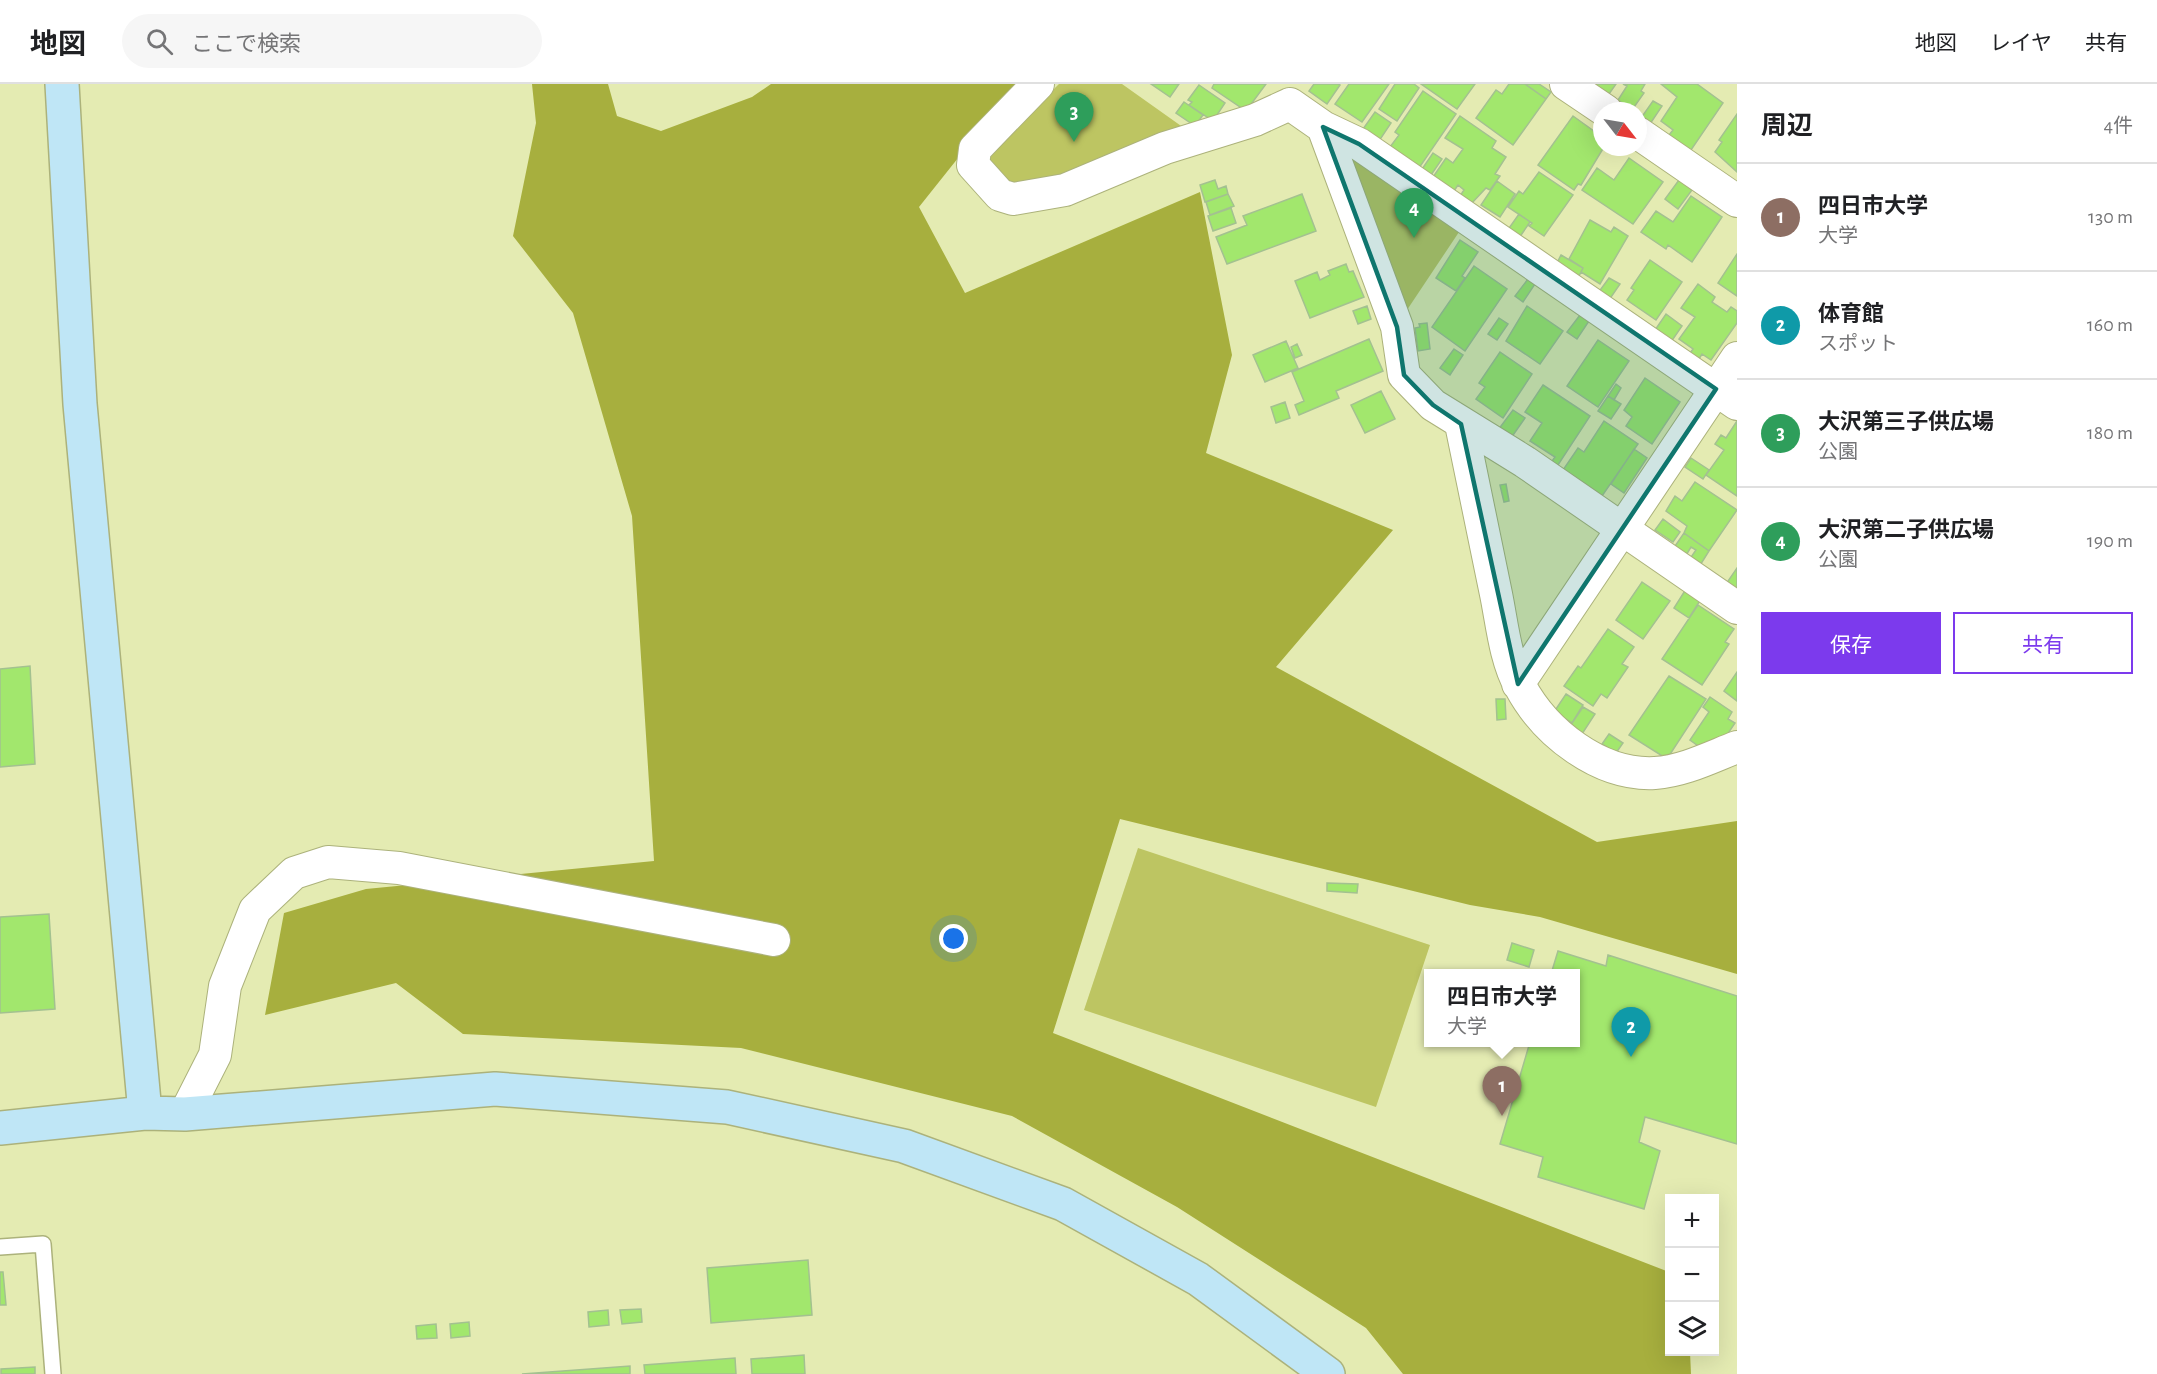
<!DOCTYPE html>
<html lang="ja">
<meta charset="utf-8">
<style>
:root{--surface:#fff;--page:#f6f6f6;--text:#202124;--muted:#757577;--line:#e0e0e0;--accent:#7c3aed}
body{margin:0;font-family:"Alegreya Sans","Noto Sans JP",sans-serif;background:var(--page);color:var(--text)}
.controls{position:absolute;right:18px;bottom:18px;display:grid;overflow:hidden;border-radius:0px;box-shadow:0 6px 24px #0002}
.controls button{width:54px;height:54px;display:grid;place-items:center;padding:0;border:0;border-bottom:2px solid var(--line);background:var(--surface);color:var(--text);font:30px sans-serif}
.compass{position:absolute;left:1593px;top:18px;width:54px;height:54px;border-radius:50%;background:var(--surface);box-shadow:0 6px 24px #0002;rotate:121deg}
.you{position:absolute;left:954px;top:855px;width:21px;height:21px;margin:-15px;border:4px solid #fff;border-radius:50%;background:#1a73e8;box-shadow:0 0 0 9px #1a73e833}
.badge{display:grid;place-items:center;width:39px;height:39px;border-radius:50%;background:var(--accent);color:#fff;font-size:20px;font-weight:700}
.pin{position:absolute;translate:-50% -50px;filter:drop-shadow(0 2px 3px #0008)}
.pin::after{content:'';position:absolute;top:32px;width:21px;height:18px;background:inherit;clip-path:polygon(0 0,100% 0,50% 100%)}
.popup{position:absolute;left:1424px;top:885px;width:156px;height:78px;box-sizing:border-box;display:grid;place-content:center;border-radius:0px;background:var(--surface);filter:drop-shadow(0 2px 4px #0005);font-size:20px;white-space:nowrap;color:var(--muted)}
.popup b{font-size:22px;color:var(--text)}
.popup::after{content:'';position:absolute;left:50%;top:100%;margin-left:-12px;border:12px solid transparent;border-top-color:var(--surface)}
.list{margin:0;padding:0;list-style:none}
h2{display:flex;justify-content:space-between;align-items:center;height:78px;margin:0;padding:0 24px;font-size:26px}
h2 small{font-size:20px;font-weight:400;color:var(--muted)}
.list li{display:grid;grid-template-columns:39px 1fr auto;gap:18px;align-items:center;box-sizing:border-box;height:108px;padding:0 24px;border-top:2px solid var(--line)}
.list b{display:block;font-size:22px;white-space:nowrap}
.list p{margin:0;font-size:20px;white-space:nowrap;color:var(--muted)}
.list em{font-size:20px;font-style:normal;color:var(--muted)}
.actions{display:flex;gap:12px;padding:18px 24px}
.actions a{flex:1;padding:14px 0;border:2px solid var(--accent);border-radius:0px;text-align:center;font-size:21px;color:var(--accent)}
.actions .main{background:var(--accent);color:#fff}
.icon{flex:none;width:33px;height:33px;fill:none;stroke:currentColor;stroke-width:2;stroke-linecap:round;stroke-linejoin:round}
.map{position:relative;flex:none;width:1737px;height:1290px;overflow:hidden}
header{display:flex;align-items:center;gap:36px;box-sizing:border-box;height:84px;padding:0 30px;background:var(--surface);border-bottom:2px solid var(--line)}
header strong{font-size:28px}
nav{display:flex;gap:33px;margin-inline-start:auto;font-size:21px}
.search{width:420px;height:54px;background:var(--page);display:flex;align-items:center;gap:15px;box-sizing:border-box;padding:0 21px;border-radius:33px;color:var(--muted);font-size:22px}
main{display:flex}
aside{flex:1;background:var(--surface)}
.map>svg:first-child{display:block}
.green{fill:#bdc562}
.forest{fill:#a7af3e}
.building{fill:#a2e76d;stroke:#a3c190;stroke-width:1.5}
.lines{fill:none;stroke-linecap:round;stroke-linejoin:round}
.lane-casing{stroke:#acb27b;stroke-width:18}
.street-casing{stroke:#acb27b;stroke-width:34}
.secondary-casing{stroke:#acb27b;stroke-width:36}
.lane{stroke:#fff;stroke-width:15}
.street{stroke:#fff;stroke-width:32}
.secondary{stroke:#bfe6f6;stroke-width:33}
.marked{fill:#0f766e;fill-opacity:0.2;stroke:#0f766e;stroke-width:4.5;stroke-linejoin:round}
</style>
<header>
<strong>地図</strong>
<div class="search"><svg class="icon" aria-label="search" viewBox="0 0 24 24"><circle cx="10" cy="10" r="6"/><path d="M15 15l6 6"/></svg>ここで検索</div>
<nav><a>地図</a><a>レイヤ</a><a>共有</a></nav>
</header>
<main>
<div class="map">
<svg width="1737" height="1290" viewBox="0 0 1737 1290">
<rect width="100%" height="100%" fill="#e4ebb2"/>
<path class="green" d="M 1059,0 L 1122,0 L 1184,44 L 1059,95 L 1009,103 L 985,73 Z
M 1355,74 L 1459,148 L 1405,229 L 1345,77 Z
M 1138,764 L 1430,861 L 1376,1023 L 1084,926 Z"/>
<path class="forest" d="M 532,0 L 608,0 L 617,32 L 661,47 L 752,13 L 771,0 L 1017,0 L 919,123 L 965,209 L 1200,108 L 1232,271 L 1206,369 L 1393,446 L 1276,583 L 1597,758 L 1737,737 L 1737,890 L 1540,833 L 1470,821 L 1120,735 L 1053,949 L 1669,1188 L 1670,1268 L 1690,1268 L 1691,1290 L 1403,1290 L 1366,1244 L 1177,1123 L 1012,1032 L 741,964 L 463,950 L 396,899 L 265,931 L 284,829 L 366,805 L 654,777 L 632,432 L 573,229 L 513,152 L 536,39 Z"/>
<path class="building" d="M 1151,0 L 1179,0 L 1170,13 Z
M 1214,0 L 1266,0 L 1246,27 L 1212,4 Z
M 1314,0 L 1338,0 L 1340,1 L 1327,20 L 1309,7 Z
M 1349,0 L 1389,0 L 1362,38 L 1335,20 Z
M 1395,0 L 1414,0 L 1419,4 L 1397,37 L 1379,25 Z
M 1421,0 L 1475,0 L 1457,25 Z
M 1509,0 L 1525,0 L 1546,15 L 1513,61 L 1476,34 L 1496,6 L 1502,10 Z
M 1525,0 L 1539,0 L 1551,8 L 1546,15 Z
M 1594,0 L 1616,0 L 1609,10 Z
M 1623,0 L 1645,0 L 1641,7 L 1644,9 L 1632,26 L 1618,16 L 1627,2 Z
M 1661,0 L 1697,0 L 1723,19 L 1691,66 L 1669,51 L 1673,46 L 1661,37 L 1677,13 Z
M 1199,1 L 1225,19 L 1213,37 L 1189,21 L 1192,18 L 1188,16 Z
M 1423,7 L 1456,30 L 1419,84 L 1390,63 L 1399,51 L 1395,48 Z
M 1653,17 L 1662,22 L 1650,40 L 1641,34 Z
M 1184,18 L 1203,31 L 1195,42 L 1176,29 Z
M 1375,28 L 1391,39 L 1379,57 L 1363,45 Z
M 1737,30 L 1737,88 L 1715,68 L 1722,58 L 1719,56 Z
M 1460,32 L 1496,57 L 1492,64 L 1506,73 L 1495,90 L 1500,92 L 1490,106 L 1486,104 L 1471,120 L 1460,112 L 1464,106 L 1458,101 L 1452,110 L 1431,96 L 1446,74 L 1453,79 L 1463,65 L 1445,54 Z
M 1573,32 L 1602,53 L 1602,63 L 1604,63 L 1581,101 L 1578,100 L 1574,106 L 1538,81 Z
M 1433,69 L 1442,75 L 1429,94 L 1420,88 Z
M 1629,74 L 1663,98 L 1633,140 L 1582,106 L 1597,84 L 1614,96 Z
M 1539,88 L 1573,111 L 1544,152 L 1529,142 L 1532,139 L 1508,123 L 1519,107 L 1523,110 Z
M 1215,96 L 1218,105 L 1226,102 L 1228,110 L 1205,118 L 1200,101 Z
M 1679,96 L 1692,106 L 1678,125 L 1665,115 Z
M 1497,97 L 1515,110 L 1500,133 L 1481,121 Z
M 1228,110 L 1234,122 L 1210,131 L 1206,118 Z
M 1302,110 L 1316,147 L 1227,180 L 1216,153 L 1247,141 L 1243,132 Z
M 1691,112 L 1722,133 L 1692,178 L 1668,161 L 1666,165 L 1641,148 L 1656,127 L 1673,138 Z
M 1231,124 L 1236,139 L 1213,147 L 1208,132 Z
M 1519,130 L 1530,138 L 1519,154 L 1507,147 Z
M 1590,136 L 1611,148 L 1614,143 L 1628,152 L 1600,200 L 1581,188 L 1583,184 L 1569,175 Z
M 1460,156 L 1478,168 L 1462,192 L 1465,194 L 1456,207 L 1436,194 Z
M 1737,170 L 1737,212 L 1718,199 Z
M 1561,171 L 1583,184 L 1579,192 L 1557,179 Z
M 1650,176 L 1682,198 L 1656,236 L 1627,216 L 1634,206 L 1631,204 Z
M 1346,180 L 1349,188 L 1353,187 L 1364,213 L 1310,234 L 1295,197 L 1317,188 L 1320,196 L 1330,191 L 1328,187 Z
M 1474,182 L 1507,205 L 1465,267 L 1432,243 Z
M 1609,194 L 1620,200 L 1609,216 L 1598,209 Z
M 1528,195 L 1535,200 L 1523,218 L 1515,212 Z
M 1698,200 L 1715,213 L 1712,218 L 1727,228 L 1731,223 L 1737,227 L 1737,239 L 1711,276 L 1702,270 L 1699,275 L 1690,269 L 1693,265 L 1679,255 L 1695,233 L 1681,224 Z
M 1367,222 L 1371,235 L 1358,240 L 1353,227 Z
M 1527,222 L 1563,247 L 1540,280 L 1506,257 Z
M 1666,230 L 1682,242 L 1671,258 L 1655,246 Z
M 1580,231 L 1589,237 L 1577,255 L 1567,248 Z
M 1499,234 L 1508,240 L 1497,256 L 1488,250 Z
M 1427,239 L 1430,265 L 1418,267 L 1415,244 L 1420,243 L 1419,240 Z
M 1369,255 L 1383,287 L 1336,307 L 1339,314 L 1299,331 L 1295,321 L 1304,317 L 1292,288 Z
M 1598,256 L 1629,277 L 1598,323 L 1567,302 Z
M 1286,257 L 1298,284 L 1265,298 L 1253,271 Z
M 1297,260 L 1302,271 L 1295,274 L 1291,263 Z
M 1454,265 L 1463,271 L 1450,291 L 1440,284 Z
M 1500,268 L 1532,290 L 1503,334 L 1476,315 L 1485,303 L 1479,299 Z
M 1645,294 L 1680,318 L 1652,360 L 1626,342 L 1632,333 L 1624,326 Z
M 1616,300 L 1621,304 L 1614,316 L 1608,312 Z
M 1543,301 L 1590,332 L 1556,384 L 1550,380 L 1555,373 L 1530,357 L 1542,339 L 1525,328 Z
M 1381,307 L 1395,335 L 1365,349 L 1351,321 Z
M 1608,312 L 1621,320 L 1611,335 L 1598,327 Z
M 1285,318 L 1290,334 L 1276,339 L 1271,323 Z
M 1513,326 L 1525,334 L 1511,354 L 1498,346 Z
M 1604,337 L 1638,360 L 1602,412 L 1563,386 L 1578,364 L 1584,368 Z
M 1737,337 L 1737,412 L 1706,391 L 1724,366 L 1715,360 L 1721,351 L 1726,354 Z
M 1634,365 L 1647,374 L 1624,409 L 1611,400 Z
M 1691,374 L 1709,386 L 1703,395 L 1685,383 Z
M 1695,398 L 1737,426 L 1709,467 L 1684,449 L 1687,442 L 1666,427 L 1675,412 L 1682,417 Z
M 1506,400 L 1509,417 L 1504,418 L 1500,401 Z
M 1663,435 L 1680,448 L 1673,458 L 1655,446 Z
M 1684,449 L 1709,467 L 1699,483 L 1689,476 L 1696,466 L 1691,463 L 1685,473 L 1673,465 Z
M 1737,484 L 1737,508 L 1726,500 Z
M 1642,498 L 1670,517 L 1643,555 L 1616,536 Z
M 1686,505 L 1701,515 L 1689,534 L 1674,524 Z
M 1698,521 L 1734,545 L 1725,558 L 1729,560 L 1702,601 L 1662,575 Z
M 1608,545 L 1634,563 L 1622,580 L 1628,583 L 1607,614 L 1601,610 L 1593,622 L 1564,602 L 1578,582 L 1581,584 Z
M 30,582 L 35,680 L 0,683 L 0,585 Z
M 1737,588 L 1737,617 L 1724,607 Z
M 1669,592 L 1706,615 L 1667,675 L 1629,651 Z
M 1566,610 L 1583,621 L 1572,639 L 1554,628 Z
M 1710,613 L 1732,628 L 1728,635 L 1735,639 L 1725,654 L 1701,664 L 1690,656 L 1709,628 L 1703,623 Z
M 1496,615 L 1505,615 L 1506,635 L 1497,636 Z
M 1583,623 L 1595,630 L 1582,650 L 1570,642 Z
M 1609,650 L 1623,659 L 1616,669 L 1602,660 Z
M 1327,799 L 1358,800 L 1357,809 L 1327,807 Z
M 49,830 L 55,925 L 0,929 L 0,833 Z
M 1512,859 L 1534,866 L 1529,883 L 1507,876 Z
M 1558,867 L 1606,882 L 1608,871 L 1737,912 L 1737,1060 L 1645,1033 L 1639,1058 L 1660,1067 L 1644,1125 L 1538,1093 L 1543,1073 L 1500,1060 L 1530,958 L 1576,958 L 1576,890 L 1551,890 Z
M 808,1176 L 812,1231 L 711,1239 L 707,1184 Z
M 0,1188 L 3,1188 L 6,1221 L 0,1221 Z
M 641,1225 L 642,1238 L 622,1240 L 620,1226 Z
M 608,1226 L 609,1241 L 589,1243 L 588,1228 Z
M 469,1238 L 470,1252 L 451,1254 L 450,1240 Z
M 436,1240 L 437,1254 L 417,1255 L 416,1242 Z
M 804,1271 L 805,1290 L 752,1290 L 751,1275 Z
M 735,1274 L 736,1290 L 645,1290 L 644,1281 Z
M 630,1282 L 630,1290 L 522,1290 Z
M 35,1283 L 35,1290 L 1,1290 L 1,1285 Z"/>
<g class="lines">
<defs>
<path id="lane" d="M 0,1163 L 43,1160 L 53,1290"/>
<path id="street" d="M 1038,0 L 975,65 L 973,81 L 1000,111 L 1013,115 L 1065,106 L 1165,64 L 1255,36 L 1290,20
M 1566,0 L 1606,27
M 1290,20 L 1323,43 L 1397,243 L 1404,291 L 1433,321 L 1525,378 L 1737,524
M 1323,43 L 1359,60 L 1737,320
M 1638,49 L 1737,117
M 1461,340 C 1473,396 1484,453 1496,510 C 1502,539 1505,575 1520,602 C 1545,649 1600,692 1655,689 C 1684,687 1711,673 1737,663
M 1518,600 L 1737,274
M 185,1030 L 215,971 L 225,902 L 255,826 L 294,789 L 328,778 L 399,784 L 774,856"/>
<path id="secondary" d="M 62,0 L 80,320 L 145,1029
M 0,1044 L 145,1029 L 185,1030 L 495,1005 L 727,1023 L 904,1062 L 1063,1120 L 1198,1195 L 1328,1290"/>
</defs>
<use href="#lane" class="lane-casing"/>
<use href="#street" class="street-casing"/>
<use href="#secondary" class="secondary-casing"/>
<use href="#lane" class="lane"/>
<use href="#street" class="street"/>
<use href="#secondary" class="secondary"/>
</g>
<path class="marked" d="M 1323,43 L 1359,60 L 1716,305 L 1518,600 L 1461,340 L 1433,321 L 1404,291 L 1397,243 Z"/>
</svg>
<div class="controls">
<button>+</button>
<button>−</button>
<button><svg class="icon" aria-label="layers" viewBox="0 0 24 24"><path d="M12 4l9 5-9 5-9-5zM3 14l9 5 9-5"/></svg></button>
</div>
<svg class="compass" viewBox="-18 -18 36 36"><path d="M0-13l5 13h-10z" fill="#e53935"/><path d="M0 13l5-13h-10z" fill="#757577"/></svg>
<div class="you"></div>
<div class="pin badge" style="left:1502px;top:1032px;background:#8d6e63">1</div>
<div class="popup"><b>四日市大学</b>大学</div>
<div class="pin badge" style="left:1631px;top:973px;background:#0f9aa8">2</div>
<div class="pin badge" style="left:1074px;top:58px;background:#2e9e5b">3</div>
<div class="pin badge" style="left:1414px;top:154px;background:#2e9e5b">4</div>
</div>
<aside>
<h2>周辺<small>4件</small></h2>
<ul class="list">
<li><span class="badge" style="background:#8d6e63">1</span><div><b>四日市大学</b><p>大学</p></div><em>130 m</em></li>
<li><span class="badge" style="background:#0f9aa8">2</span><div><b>体育館</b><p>スポット</p></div><em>160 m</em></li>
<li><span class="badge" style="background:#2e9e5b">3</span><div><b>大沢第三子供広場</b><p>公園</p></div><em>180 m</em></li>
<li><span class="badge" style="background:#2e9e5b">4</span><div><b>大沢第二子供広場</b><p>公園</p></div><em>190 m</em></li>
</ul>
<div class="actions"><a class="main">保存</a><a>共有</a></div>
</aside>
</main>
